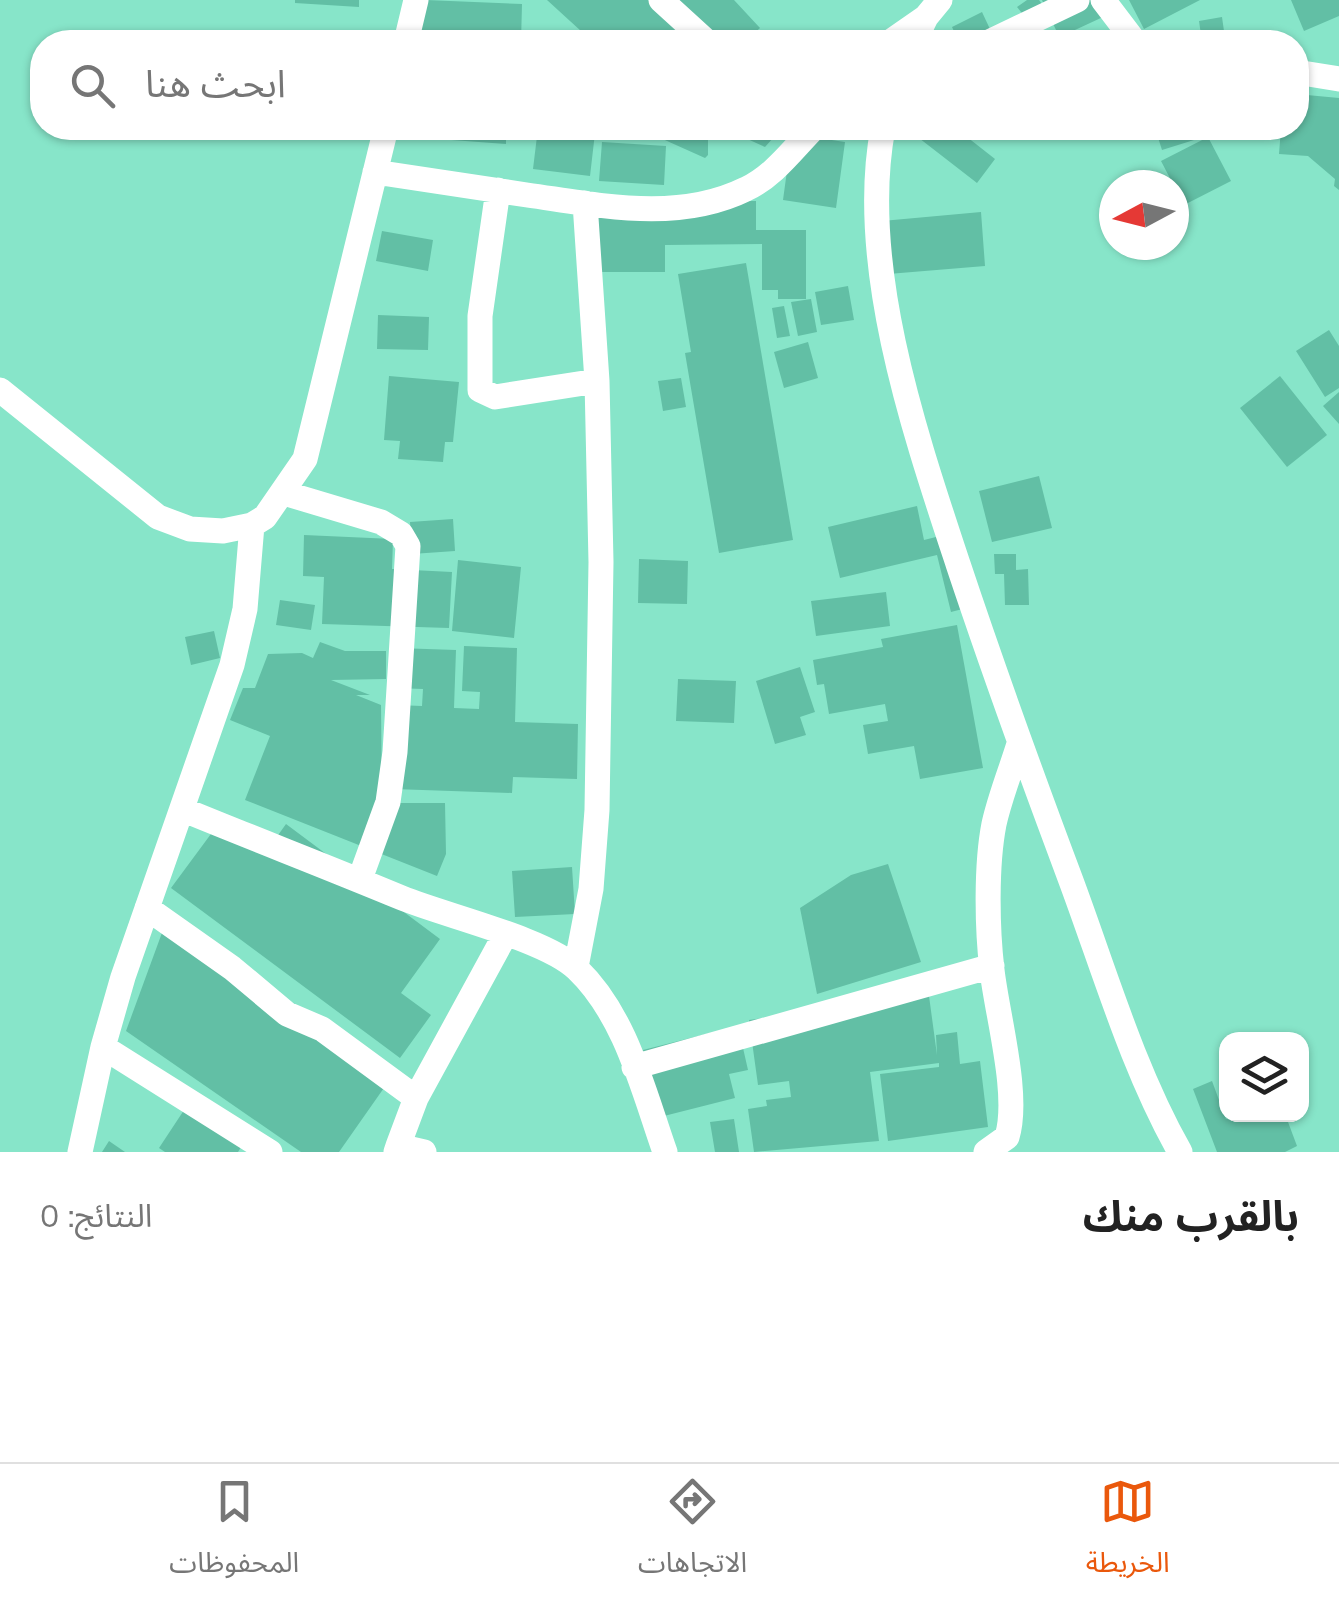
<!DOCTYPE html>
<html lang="ar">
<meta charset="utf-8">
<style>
:root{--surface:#fff;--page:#f6f6f6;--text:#222;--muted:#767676;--line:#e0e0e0;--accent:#ea580c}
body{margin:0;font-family:Mulish,"Noto Sans Arabic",sans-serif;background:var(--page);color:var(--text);direction:rtl}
.controls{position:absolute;right:30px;bottom:30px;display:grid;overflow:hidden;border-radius:20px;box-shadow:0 2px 8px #0004}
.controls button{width:90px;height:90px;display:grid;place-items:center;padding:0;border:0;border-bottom:2px solid var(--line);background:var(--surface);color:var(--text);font:50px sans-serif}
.compass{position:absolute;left:1099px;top:170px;width:90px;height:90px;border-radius:50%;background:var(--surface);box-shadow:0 2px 8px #0004;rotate:263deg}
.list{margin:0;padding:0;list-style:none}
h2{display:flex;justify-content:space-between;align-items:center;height:130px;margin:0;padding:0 40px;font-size:42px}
h2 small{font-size:32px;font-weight:400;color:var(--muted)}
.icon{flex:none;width:55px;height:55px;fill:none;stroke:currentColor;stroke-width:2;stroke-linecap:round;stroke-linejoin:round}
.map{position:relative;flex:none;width:1339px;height:1152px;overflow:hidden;direction:ltr}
.search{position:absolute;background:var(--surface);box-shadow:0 2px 8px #0004;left:30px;right:30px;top:30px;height:110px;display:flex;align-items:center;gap:25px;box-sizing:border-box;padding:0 35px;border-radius:40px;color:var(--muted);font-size:38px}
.sheet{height:310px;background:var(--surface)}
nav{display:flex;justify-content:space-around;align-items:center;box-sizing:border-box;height:140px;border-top:2px solid var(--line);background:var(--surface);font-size:28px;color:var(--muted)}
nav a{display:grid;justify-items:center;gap:5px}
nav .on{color:var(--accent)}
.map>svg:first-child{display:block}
.building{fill:#62bfa5}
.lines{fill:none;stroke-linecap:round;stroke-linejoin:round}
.minor{stroke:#fff;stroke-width:25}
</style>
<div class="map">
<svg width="1339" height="1152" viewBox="0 0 1339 1152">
<rect width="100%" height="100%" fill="#87e5c9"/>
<path class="building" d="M 295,0 L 359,0 L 359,7 L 295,3 Z
M 426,0 L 522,4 L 521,42 L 417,42 Z
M 547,0 L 648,0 L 694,42 L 593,42 Z
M 679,0 L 734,0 L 760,28 L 745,42 L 718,42 Z
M 1027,0 L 1039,0 L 1046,9 L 1042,0 L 1095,0 L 1103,17 L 1062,36 L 1065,42 L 1033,42 L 1057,32 L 1046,9 L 1030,23 L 1017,7 Z
M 1129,0 L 1200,0 L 1144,29 Z
M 1291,0 L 1339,0 L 1339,16 L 1304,31 Z
M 982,12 L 996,42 L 959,42 L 952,27 Z
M 1222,17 L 1225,38 L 1202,42 L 1199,21 Z
M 1296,94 L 1339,98 L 1339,190 L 1334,186 L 1335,179 L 1308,156 L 1279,154 L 1281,128 L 1296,128 Z
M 399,128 L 506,128 L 506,144 L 397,136 Z
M 538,128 L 595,133 L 590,176 L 533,169 Z
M 638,128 L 708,128 L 708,155 L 705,158 Z
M 723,128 L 782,128 L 765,147 Z
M 906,128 L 968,128 L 972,130 L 967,137 L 995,159 L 977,183 Z
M 1155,128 L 1207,128 L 1210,135 L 1162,150 Z
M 792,134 L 845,142 L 836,208 L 783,200 Z
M 1208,137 L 1231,181 L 1184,205 L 1161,161 Z
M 602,142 L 666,146 L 664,185 L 599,181 Z
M 756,201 L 756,230 L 806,230 L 806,299 L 778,299 L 778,290 L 762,290 L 762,244 L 665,245 L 665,272 L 582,272 L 582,202 Z
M 981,212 L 985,266 L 876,275 L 871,222 Z
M 382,231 L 433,240 L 428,271 L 376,261 Z
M 746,263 L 793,540 L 719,553 L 685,353 L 691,352 L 678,274 Z
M 848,286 L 854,320 L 821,325 L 815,292 Z
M 811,299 L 817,332 L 798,336 L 791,302 Z
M 784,306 L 790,336 L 777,338 L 772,308 Z
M 378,315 L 429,317 L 428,350 L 377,349 Z
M 1329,330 L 1339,346 L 1339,388 L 1325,397 L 1296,351 Z
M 808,342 L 818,378 L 784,388 L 774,352 Z
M 389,376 L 459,382 L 453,442 L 445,442 L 443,462 L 398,459 L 400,441 L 384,440 Z
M 1280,376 L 1327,435 L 1287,467 L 1240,408 Z
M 681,378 L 686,407 L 663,411 L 658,381 Z
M 1339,392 L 1339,424 L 1323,406 Z
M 1039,476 L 1052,528 L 992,542 L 979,491 Z
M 917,506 L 924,540 L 956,532 L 974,606 L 951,612 L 937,555 L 840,578 L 828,527 Z
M 453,519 L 455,551 L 412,554 L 410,522 Z
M 304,535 L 393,539 L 392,569 L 452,572 L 449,628 L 322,624 L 324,577 L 303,576 Z
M 994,554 L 1016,554 L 1016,570 L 1028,569 L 1029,605 L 1005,605 L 1004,574 L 995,574 Z
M 639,559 L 688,561 L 687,604 L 638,603 Z
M 458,560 L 521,567 L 514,638 L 452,631 Z
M 886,592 L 890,626 L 816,636 L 811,601 Z
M 280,600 L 315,605 L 311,630 L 276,625 Z
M 957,625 L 983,768 L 920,779 L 914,746 L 868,754 L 863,725 L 888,721 L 885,704 L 829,714 L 824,684 L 817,685 L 813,660 L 883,647 L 881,639 Z
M 214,631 L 220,658 L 191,665 L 185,637 Z
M 320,642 L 345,651 L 386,651 L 386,679 L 331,680 L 370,695 L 356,695 L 381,705 L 382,803 L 445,803 L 446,854 L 437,876 L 245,800 L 270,736 L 230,720 L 243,688 L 255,688 L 268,654 L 302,653 L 313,658 Z
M 464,646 L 517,648 L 515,722 L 578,724 L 577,779 L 513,777 L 512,793 L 393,789 L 396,705 L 422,706 L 423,689 L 395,688 L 397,648 L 456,650 L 454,708 L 479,709 L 480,692 L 462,691 Z
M 800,667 L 815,712 L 800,717 L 806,735 L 775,744 L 756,681 Z
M 678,679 L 736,681 L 734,723 L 676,721 Z
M 222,819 L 266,852 L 286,824 L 440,939 L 401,993 L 431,1015 L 400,1058 L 171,888 Z
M 888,864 L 921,962 L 817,994 L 800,908 L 851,875 Z
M 572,867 L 575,914 L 515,917 L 512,871 Z
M 163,930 L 386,1085 L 339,1152 L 301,1152 L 126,1031 Z
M 929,996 L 937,1055 L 936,1035 L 957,1032 L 960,1064 L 980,1061 L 988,1127 L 888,1141 L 880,1074 L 939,1067 L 939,1063 L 870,1072 L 879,1141 L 754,1152 L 748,1109 L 767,1106 L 766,1100 L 791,1097 L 789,1081 L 758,1085 L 749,1020 Z
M 738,1026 L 748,1070 L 729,1074 L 735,1098 L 660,1117 L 643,1050 Z
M 1212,1081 L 1226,1119 L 1238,1114 L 1285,1114 L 1297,1146 L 1285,1152 L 1217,1152 L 1193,1089 Z
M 190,1101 L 246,1139 L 238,1152 L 165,1152 L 159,1148 Z
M 734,1119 L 739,1152 L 715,1152 L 710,1122 Z
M 109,1141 L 125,1152 L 102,1152 Z"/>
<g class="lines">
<path class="minor" d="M 661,0 L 707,42
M 1103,0 L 1135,42
M 406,42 L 416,0
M 890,42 L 926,17
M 914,42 L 926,17 L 940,0
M 989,42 L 1077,0
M 1296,72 L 1339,79
M 883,128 C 857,265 915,434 958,564 C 993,669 1031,774 1070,878 C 1104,969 1132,1067 1180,1152
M 375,172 C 426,180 477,187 527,195 C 599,205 677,223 746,189 C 774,176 793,149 814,128
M 498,190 L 480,316 L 480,390 L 495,397 L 597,381
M 0,390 L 158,517 L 190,529 L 223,531 L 252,525 L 265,517 L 305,459 L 386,128
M 284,493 L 381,522 L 401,534 L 408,546 L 395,752 L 388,802 L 360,879
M 184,810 C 257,840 330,868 402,898 C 446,916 546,939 577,969 C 626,1016 643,1090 665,1152
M 147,908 L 232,968 L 287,1014 L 322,1029 L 416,1098
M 576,967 L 591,889 L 597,810 L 601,562 L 597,381 L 585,203
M 103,1047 L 270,1152
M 634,1067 L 992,966
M 398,1146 L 416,1098 L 505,935
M 80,1152 L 103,1047 L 123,977 L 232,665 L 245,609 L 252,525
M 396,1152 L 398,1146 L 424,1152
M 986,1152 L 1007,1137 C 1020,1095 997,1015 992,970 C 987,928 986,865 994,824 C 1000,797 1011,770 1019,744"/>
</g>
</svg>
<div class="controls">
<button><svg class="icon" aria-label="layers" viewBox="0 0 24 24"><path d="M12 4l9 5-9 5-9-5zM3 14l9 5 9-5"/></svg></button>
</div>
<svg class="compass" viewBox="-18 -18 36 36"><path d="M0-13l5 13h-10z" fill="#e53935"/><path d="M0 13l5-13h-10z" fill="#767676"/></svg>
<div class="search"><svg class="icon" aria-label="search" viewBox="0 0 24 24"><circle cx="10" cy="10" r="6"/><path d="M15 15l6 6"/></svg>ابحث هنا</div>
</div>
<section class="sheet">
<h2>بالقرب منك<small>النتائج: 0</small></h2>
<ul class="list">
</ul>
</section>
<nav>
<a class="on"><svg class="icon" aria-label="map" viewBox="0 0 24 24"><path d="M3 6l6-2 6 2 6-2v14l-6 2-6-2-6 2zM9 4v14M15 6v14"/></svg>الخريطة</a>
<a><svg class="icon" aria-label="directions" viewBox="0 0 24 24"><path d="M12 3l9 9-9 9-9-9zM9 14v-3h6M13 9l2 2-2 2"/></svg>الاتجاهات</a>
<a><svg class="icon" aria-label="saved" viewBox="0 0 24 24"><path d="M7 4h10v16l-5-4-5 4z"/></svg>المحفوظات</a>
</nav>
